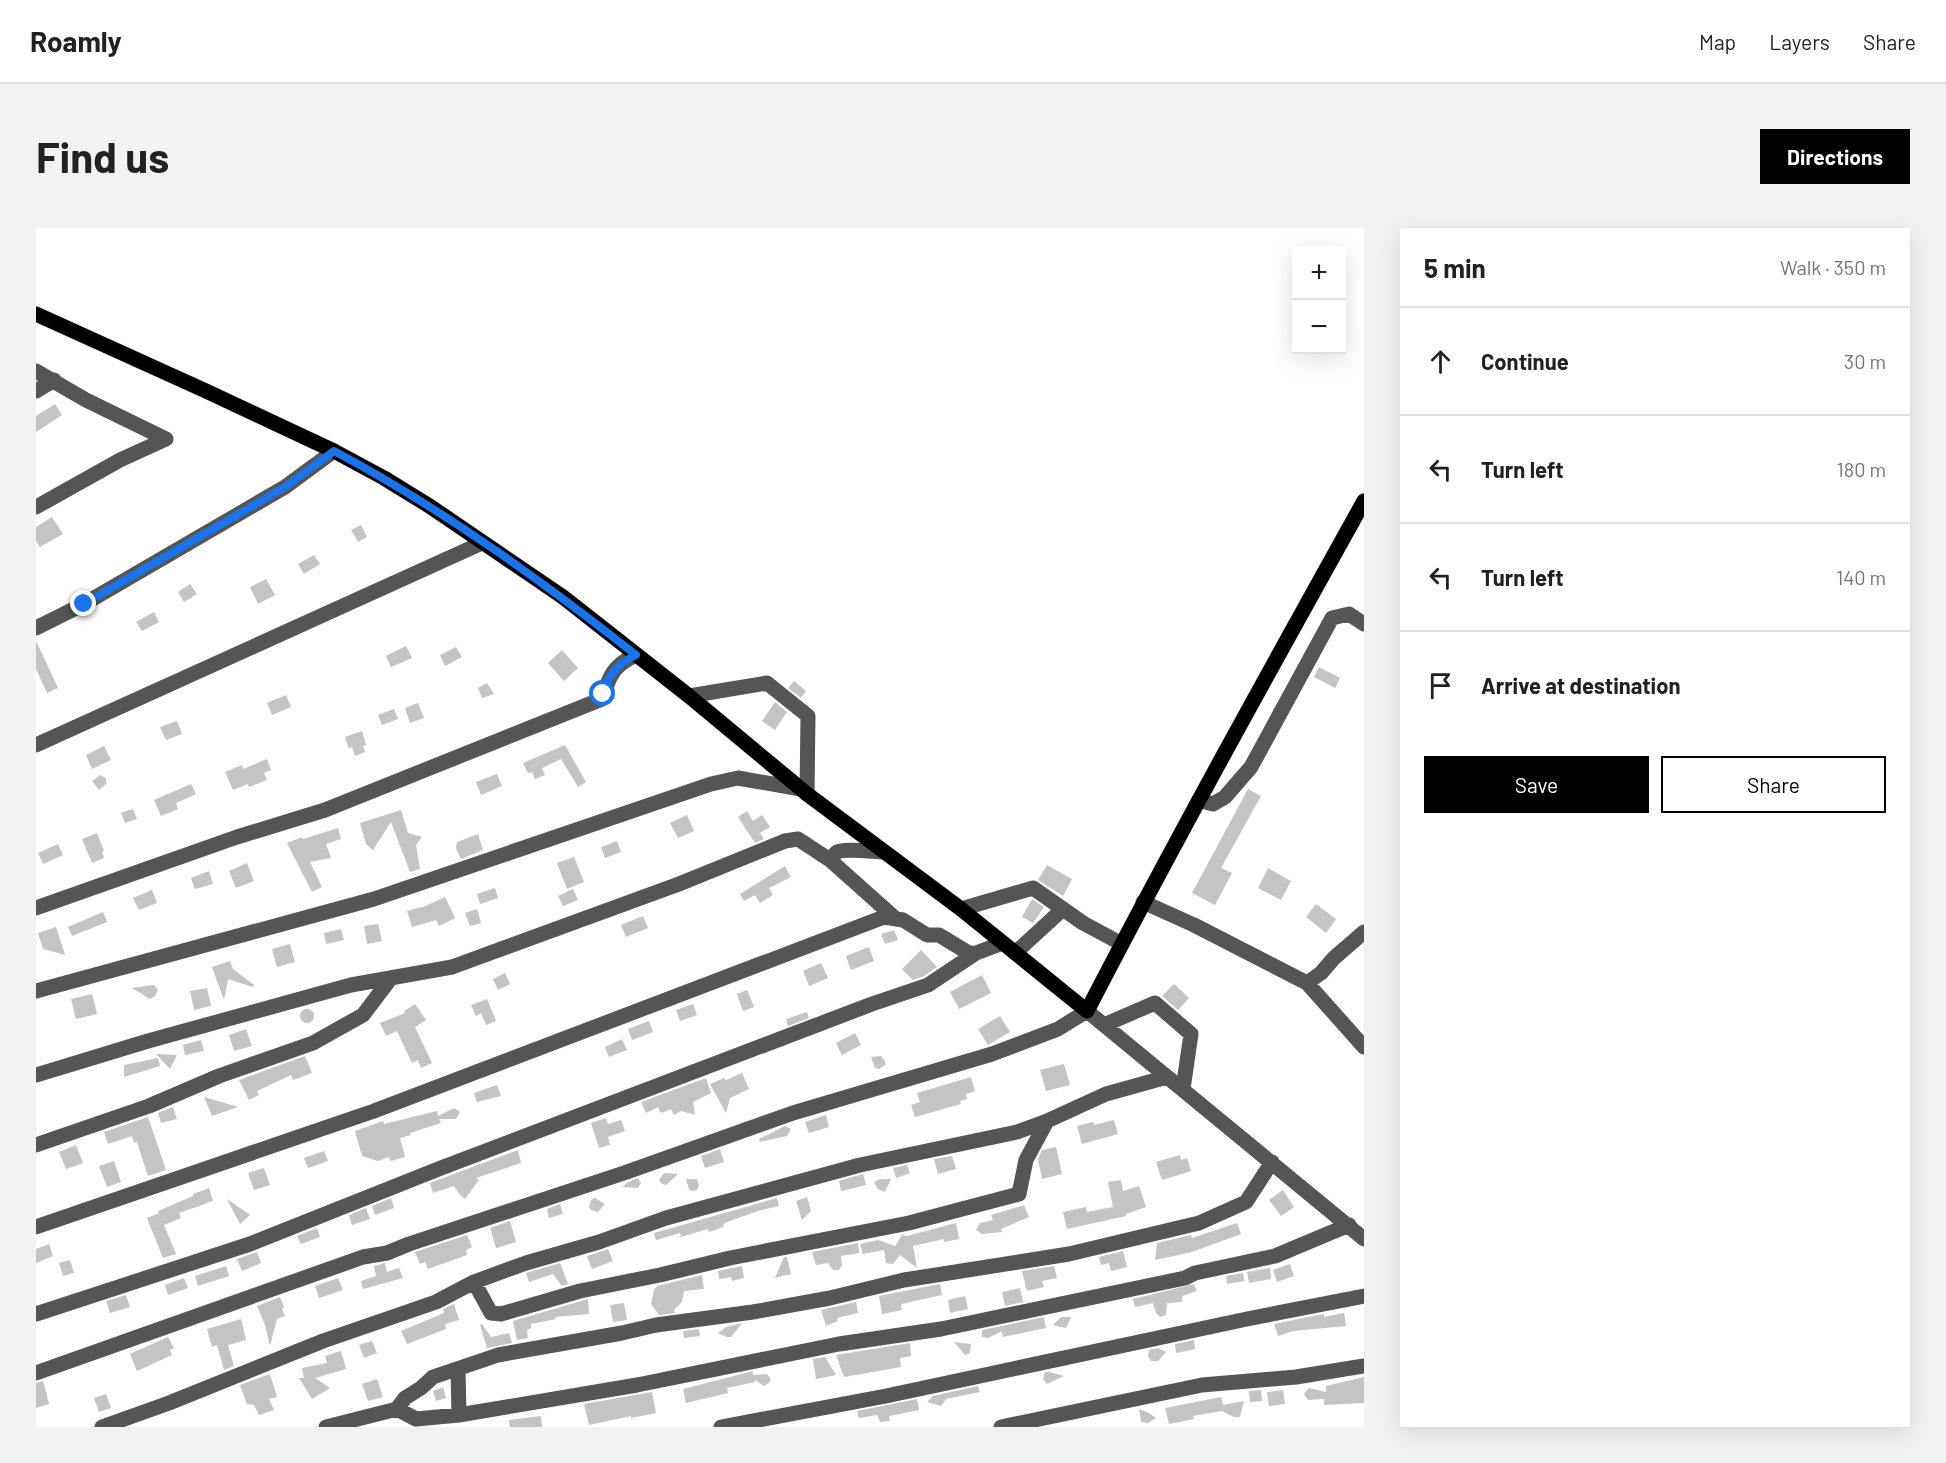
<!DOCTYPE html>
<meta charset="utf-8">
<style>
:root{--surface:#fff;--page:#f2f2f2;--text:#202124;--muted:#757577;--line:#e0e0e0;--accent:#000}
body{margin:0;font-family:Barlow,sans-serif;background:var(--page);color:var(--text)}
.controls{position:absolute;right:18px;top:18px;display:grid;overflow:hidden;border-radius:0px;box-shadow:0 6px 24px #0002}
.controls button{width:54px;height:54px;display:grid;place-items:center;padding:0;border:0;border-bottom:2px solid var(--line);background:var(--surface);color:var(--text);font:30px sans-serif}
.stop{position:absolute;width:18px;height:18px;margin:-14px;border:4px solid #1a73e8;border-radius:50%;background:#fff}
.stop.end{background:#1a73e8;border-color:#fff;box-shadow:0 2px 6px #0008}
.list{margin:0;padding:0;list-style:none}
h2{display:flex;justify-content:space-between;align-items:center;height:78px;margin:0;padding:0 24px;font-size:26px}
h2 small{font-size:20px;font-weight:400;color:var(--muted)}
.list li{display:grid;grid-template-columns:39px 1fr auto;gap:18px;align-items:center;box-sizing:border-box;height:108px;padding:0 24px;border-top:2px solid var(--line)}
.list b{display:block;font-size:22px;white-space:nowrap}
.list em{font-size:20px;font-style:normal;color:var(--muted)}
.actions{display:flex;gap:12px;padding:18px 24px}
.actions a{flex:1;padding:14px 0;border:2px solid var(--accent);border-radius:0px;text-align:center;font-size:21px;color:var(--accent)}
.actions .main{background:var(--accent);color:#fff}
.icon{flex:none;width:33px;height:33px;fill:none;stroke:currentColor;stroke-width:2;stroke-linecap:round;stroke-linejoin:round}
.map{position:relative;flex:none;width:1328px;height:1199px;overflow:hidden;border-radius:0px}
header{display:flex;align-items:center;gap:36px;box-sizing:border-box;height:84px;padding:0 30px;background:var(--surface);border-bottom:2px solid var(--line)}
header strong{font-size:28px}
nav{display:flex;gap:33px;margin-inline-start:auto;font-size:21px}
.intro{display:flex;align-items:center;justify-content:space-between;box-sizing:border-box;height:144px;padding:0 36px}
h1{margin:0;font-size:42px}
.button{padding:15px 27px;border-radius:0px;background:var(--accent);color:#fff;font-size:21px;font-weight:700}
main{display:flex;gap:36px;padding:0 36px}
aside{flex:1;background:var(--surface);border-radius:0px;box-shadow:0 6px 24px #0002}
.map>svg:first-child{display:block}
.building{fill:#c4c4c4}
.lines{fill:none;stroke-linecap:round;stroke-linejoin:round}
.major-casing{stroke:#dbdbdb;stroke-width:16}
.minor{stroke:#555;stroke-width:15}
.major{stroke:#000;stroke-width:15}
.route{stroke:#1a73e8;stroke-width:8}
</style>
<header>
<strong>Roamly</strong>
<nav><a>Map</a><a>Layers</a><a>Share</a></nav>
</header>
<div class="intro"><h1>Find us</h1><a class="button">Directions</a></div>
<main>
<div class="map">
<svg width="1328" height="1199" viewBox="0 0 1328 1199">
<rect width="100%" height="100%" fill="#fff"/>
<path class="building" d="M 19,176 L 26,187 L 0,204 L 0,188 Z
M 16,289 L 27,306 L 4,319 L 0,313 L 0,299 Z
M 325,297 L 331,309 L 322,314 L 315,302 Z
M 278,327 L 284,336 L 268,346 L 262,336 Z
M 230,351 L 239,367 L 222,376 L 214,359 Z
M 154,356 L 161,366 L 148,374 L 142,364 Z
M 118,384 L 123,394 L 106,403 L 100,394 Z
M 0,413 L 22,460 L 11,465 L 0,441 Z
M 370,418 L 376,430 L 355,439 L 350,428 Z
M 420,419 L 426,429 L 409,438 L 404,427 Z
M 526,422 L 542,440 L 528,453 L 512,435 Z
M 1283,439 L 1304,450 L 1299,460 L 1278,449 Z
M 758,453 L 770,463 L 765,470 L 752,460 Z
M 451,455 L 458,466 L 446,470 L 442,460 Z
M 250,467 L 255,479 L 236,487 L 231,475 Z
M 739,474 L 751,484 L 739,502 L 726,493 Z
M 382,475 L 388,490 L 374,495 L 369,480 Z
M 358,481 L 362,491 L 346,497 L 342,487 Z
M 141,493 L 146,506 L 130,512 L 124,499 Z
M 326,503 L 330,517 L 327,518 L 329,524 L 319,528 L 316,519 L 313,521 L 309,509 Z
M 529,517 L 550,554 L 542,559 L 525,531 L 506,540 L 509,547 L 499,551 L 496,544 L 492,545 L 487,535 Z
M 68,518 L 75,532 L 56,541 L 50,527 Z
M 231,531 L 235,542 L 228,545 L 231,552 L 213,559 L 212,556 L 197,562 L 189,544 L 206,537 L 207,541 Z
M 461,546 L 466,558 L 445,567 L 440,554 Z
M 64,547 L 70,550 L 70,556 L 63,562 L 56,553 Z
M 155,556 L 160,566 L 140,575 L 142,581 L 125,588 L 118,572 Z
M 1212,561 L 1225,568 L 1185,640 L 1196,645 L 1179,677 L 1156,665 Z
M 97,581 L 101,591 L 89,595 L 85,585 Z
M 365,582 L 372,605 L 386,609 L 380,617 L 384,641 L 374,644 L 355,594 L 337,622 L 330,616 L 324,595 Z
M 711,583 L 717,593 L 726,587 L 734,599 L 724,605 L 728,611 L 719,615 L 702,589 Z
M 651,587 L 658,603 L 642,610 L 634,595 Z
M 302,600 L 305,611 L 290,616 L 295,630 L 274,634 L 286,659 L 276,664 L 251,615 L 266,609 L 267,611 Z
M 61,605 L 68,623 L 66,624 L 68,630 L 56,635 L 46,611 Z
M 442,606 L 447,622 L 425,631 L 420,620 L 421,614 Z
M 581,613 L 585,624 L 569,630 L 565,619 Z
M 22,616 L 27,627 L 7,636 L 2,625 Z
M 538,629 L 548,654 L 531,661 L 521,635 Z
M 211,635 L 218,653 L 200,660 L 193,643 Z
M 1011,637 L 1036,651 L 1027,668 L 1002,652 Z
M 749,638 L 755,649 L 733,660 L 737,667 L 724,675 L 719,667 L 708,673 L 704,666 Z
M 1232,640 L 1255,653 L 1245,672 L 1222,660 Z
M 173,643 L 177,656 L 159,661 L 155,650 Z
M 459,660 L 462,670 L 444,676 L 441,666 Z
M 537,661 L 542,672 L 527,678 L 522,668 Z
M 116,662 L 121,675 L 103,682 L 97,670 Z
M 409,669 L 419,690 L 403,698 L 400,692 L 376,699 L 371,683 L 385,679 L 385,680 Z
M 996,671 L 1008,679 L 997,695 L 986,689 Z
M 1280,676 L 1300,691 L 1290,705 L 1270,689 Z
M 441,681 L 445,695 L 434,698 L 429,685 Z
M 67,684 L 71,694 L 36,708 L 32,699 Z
M 607,688 L 612,700 L 590,709 L 585,697 Z
M 342,696 L 346,713 L 331,716 L 328,698 Z
M 20,699 L 29,727 L 7,721 L 2,705 Z
M 305,701 L 308,712 L 290,716 L 288,705 Z
M 858,702 L 862,712 L 849,716 L 845,706 Z
M 254,716 L 259,734 L 241,739 L 236,721 Z
M 833,719 L 838,733 L 815,742 L 810,728 Z
M 885,722 L 901,739 L 888,748 L 877,752 L 866,741 Z
M 194,733 L 197,741 L 218,757 L 217,759 L 192,751 L 188,772 L 176,739 Z
M 785,735 L 792,750 L 773,758 L 767,743 Z
M 469,745 L 474,756 L 462,762 L 457,751 Z
M 946,747 L 955,765 L 923,781 L 914,764 Z
M 1138,756 L 1153,770 L 1142,782 L 1126,768 Z
M 118,757 L 122,762 L 119,768 L 114,771 L 96,760 Z
M 171,760 L 175,778 L 158,782 L 154,763 Z
M 711,762 L 718,779 L 707,783 L 701,766 Z
M 56,766 L 61,786 L 40,791 L 35,771 Z
M 451,771 L 460,793 L 450,797 L 445,785 L 440,788 L 435,777 Z
M 379,776 L 390,792 L 379,799 L 396,835 L 385,840 L 382,832 L 376,835 L 361,803 L 350,808 L 344,795 L 369,785 L 368,783 Z
M 657,776 L 661,787 L 644,793 L 640,782 Z
M264 788a7 7 0 1 1 14 0a7 7 0 1 1-14 0Z
M 771,784 L 773,790 L 752,798 L 750,791 Z
M 964,788 L 974,804 L 952,817 L 942,801 Z
M 613,793 L 617,804 L 596,812 L 592,801 Z
M 210,801 L 216,818 L 198,823 L 193,807 Z
M 819,805 L 825,817 L 806,827 L 800,815 Z
M 586,811 L 591,822 L 573,829 L 569,819 Z
M 165,812 L 168,823 L 149,827 L 147,817 Z
M 120,826 L 141,827 L 134,841 Z
M 269,828 L 276,845 L 257,852 L 255,847 L 221,863 L 223,867 L 213,872 L 203,852 Z
M 845,828 L 849,833 L 849,837 L 843,841 L 839,840 L 835,829 Z
M 122,830 L 124,838 L 88,849 L 88,837 Z
M 1028,836 L 1034,857 L 1010,863 L 1004,842 Z
M 706,845 L 713,861 L 694,870 L 690,885 L 674,856 L 688,850 L 690,852 Z
M 935,849 L 939,863 L 930,866 L 931,871 L 924,873 L 925,876 L 879,889 L 875,877 L 884,874 L 881,865 Z
M 670,850 L 675,865 L 657,874 L 659,887 L 645,883 L 638,887 L 635,881 L 625,885 L 622,879 L 610,885 L 605,874 Z
M 461,857 L 465,868 L 441,874 L 438,865 Z
M 168,869 L 202,879 L 176,888 Z
M 137,879 L 141,891 L 125,895 L 122,885 Z
M 418,880 L 424,884 L 420,891 L 403,891 L 405,895 L 374,905 L 375,907 L 364,910 L 369,929 L 355,933 L 353,929 L 342,933 L 326,928 L 319,903 L 347,893 L 348,896 L 401,883 L 402,888 Z
M 790,887 L 793,899 L 773,905 L 769,894 Z
M 112,889 L 130,942 L 112,948 L 101,914 L 98,915 L 96,908 L 72,916 L 68,904 Z
M 570,890 L 572,896 L 585,892 L 589,903 L 572,909 L 574,917 L 563,920 L 555,895 Z
M 1078,892 L 1082,906 L 1046,916 L 1041,898 L 1057,894 L 1058,897 Z
M 749,898 L 755,901 L 751,908 L 724,914 L 723,911 Z
M 40,917 L 47,935 L 30,941 L 23,924 Z
M 1020,919 L 1026,946 L 1006,951 L 1002,931 L 1006,922 Z
M 684,921 L 688,934 L 669,940 L 665,928 Z
M 482,922 L 485,935 L 440,950 L 443,952 L 429,971 L 424,967 L 418,958 L 397,965 L 394,955 Z
M 288,923 L 292,933 L 272,940 L 268,930 Z
M 1144,927 L 1145,932 L 1151,930 L 1155,943 L 1126,952 L 1120,934 Z
M 916,928 L 920,941 L 902,946 L 898,931 Z
M 78,933 L 85,954 L 71,959 L 63,938 Z
M 871,937 L 874,945 L 860,950 L 857,940 Z
M 228,940 L 234,957 L 218,962 L 212,945 Z
M 627,946 L 629,945 L 642,946 L 630,957 L 626,956 L 623,952 Z
M 827,946 L 830,957 L 805,963 L 803,953 Z
M 602,950 L 605,955 L 602,960 L 586,959 L 592,954 Z
M 650,951 L 661,951 L 663,958 L 661,962 L 655,963 L 653,961 Z
M 844,951 L 855,951 L 849,964 L 842,961 L 838,954 Z
M 1085,952 L 1087,963 L 1103,958 L 1110,979 L 1090,986 L 1090,988 L 1031,1001 L 1027,984 L 1050,979 L 1051,984 L 1077,979 L 1072,954 Z
M 173,960 L 177,973 L 143,985 L 145,990 L 128,997 L 140,1026 L 127,1030 L 111,990 L 123,985 L 122,983 L 157,968 L 157,966 Z
M 1247,962 L 1258,979 L 1245,988 L 1233,972 Z
M 771,969 L 775,983 L 766,992 L 760,973 Z
M 355,970 L 358,980 L 339,987 L 336,978 Z
M 559,970 L 569,976 L 562,984 L 555,982 L 553,979 L 555,972 Z
M 741,970 L 743,978 L 722,983 L 688,995 L 687,999 L 673,1004 L 672,1001 L 645,1009 L 644,1005 L 620,1012 L 618,1005 Z
M 191,971 L 214,987 L 204,996 Z
M 524,976 L 527,986 L 513,990 L 511,981 Z
M 988,977 L 993,989 L 965,1001 L 966,1004 L 946,1006 L 940,1002 L 944,995 L 957,992 L 955,987 Z
M 330,980 L 334,991 L 316,997 L 313,987 Z
M 474,993 L 480,1014 L 460,1020 L 454,1000 Z
M 920,995 L 923,1011 L 908,1014 L 908,1011 L 877,1018 L 881,1040 L 864,1027 L 857,1036 L 850,1035 L 848,1022 L 827,1026 L 824,1016 L 842,1012 L 859,1018 L 866,1007 L 871,1008 Z
M 1201,995 L 1205,1006 L 1156,1024 L 1119,1032 L 1121,1015 L 1155,1007 L 1156,1010 Z
M 281,1000 L 284,1009 L 265,1016 L 261,1008 Z
M 431,1007 L 436,1019 L 430,1022 L 431,1027 L 392,1041 L 389,1034 L 384,1036 L 379,1024 Z
M 822,1015 L 823,1025 L 805,1028 L 806,1037 L 803,1042 L 797,1042 L 792,1035 L 780,1037 L 776,1024 Z
M 13,1016 L 17,1028 L 0,1035 L 0,1021 Z
M 572,1021 L 577,1033 L 556,1041 L 551,1028 Z
M 1087,1023 L 1091,1039 L 1075,1043 L 1073,1035 L 1065,1037 L 1063,1029 Z
M 221,1024 L 225,1035 L 206,1043 L 201,1031 Z
M 748,1029 L 751,1029 L 755,1046 L 739,1050 Z
M 34,1032 L 38,1045 L 27,1048 L 23,1035 Z
M 349,1035 L 351,1044 L 363,1040 L 367,1050 L 327,1061 L 325,1053 L 340,1048 L 338,1038 Z
M 524,1035 L 532,1056 L 526,1058 L 517,1046 L 493,1054 L 490,1045 Z
M 1254,1036 L 1258,1048 L 1241,1054 L 1237,1042 Z
M 190,1038 L 193,1048 L 162,1058 L 159,1048 Z
M 706,1038 L 708,1050 L 696,1053 L 695,1049 L 683,1051 L 682,1043 Z
M 1018,1038 L 1021,1050 L 1006,1053 L 1008,1059 L 991,1063 L 986,1043 Z
M 1234,1040 L 1235,1051 L 1213,1055 L 1211,1044 Z
M 1207,1045 L 1208,1053 L 1191,1056 L 1190,1048 Z
M 666,1047 L 668,1061 L 648,1063 L 646,1074 L 638,1082 L 639,1085 L 623,1087 L 615,1076 L 618,1062 L 621,1058 Z
M 148,1050 L 152,1060 L 132,1067 L 129,1057 Z
M 302,1050 L 307,1062 L 283,1070 L 279,1058 Z
M 904,1056 L 906,1067 L 865,1076 L 866,1082 L 846,1086 L 843,1068 Z
M 1158,1056 L 1161,1063 L 1146,1068 L 1146,1074 L 1131,1075 L 1130,1087 L 1124,1089 L 1120,1085 L 1117,1075 L 1099,1079 L 1097,1071 Z
M 984,1060 L 987,1074 L 969,1078 L 966,1064 Z
M 90,1067 L 94,1079 L 74,1085 L 70,1073 Z
M 929,1068 L 932,1081 L 914,1085 L 912,1072 Z
M 244,1069 L 248,1079 L 246,1081 L 249,1088 L 241,1091 L 234,1118 L 229,1097 L 221,1078 Z
M 552,1071 L 553,1086 L 519,1089 L 520,1091 L 495,1096 L 495,1100 L 491,1102 L 492,1110 L 481,1112 L 477,1093 Z
M 820,1074 L 822,1085 L 801,1090 L 802,1093 L 790,1098 L 785,1082 Z
M 588,1075 L 591,1092 L 577,1094 L 574,1077 Z
M 418,1076 L 423,1092 L 409,1096 L 410,1101 L 371,1116 L 365,1103 L 408,1085 L 407,1081 Z
M 1308,1085 L 1310,1098 L 1257,1103 L 1242,1108 L 1238,1096 L 1282,1087 L 1288,1086 L 1288,1089 Z
M 1008,1089 L 1010,1100 L 967,1109 L 966,1103 L 952,1110 L 946,1109 L 946,1102 Z
M 1025,1089 L 1035,1089 L 1030,1100 L 1017,1097 Z
M 205,1091 L 210,1112 L 192,1117 L 198,1138 L 188,1142 L 181,1117 L 176,1119 L 171,1101 Z
M 706,1095 L 695,1109 L 691,1109 L 682,1105 L 690,1099 Z
M 446,1096 L 455,1109 L 473,1105 L 476,1115 L 451,1120 L 444,1097 Z
M 663,1101 L 664,1108 L 648,1110 L 647,1103 Z
M 132,1109 L 138,1120 L 134,1122 L 136,1127 L 101,1143 L 94,1126 Z
M 1158,1112 L 1159,1121 L 1140,1125 L 1139,1116 Z
M 336,1113 L 341,1125 L 328,1130 L 323,1117 Z
M 918,1114 L 935,1116 L 934,1125 L 929,1127 Z
M 874,1115 L 875,1128 L 864,1130 L 865,1139 L 808,1149 L 800,1127 Z
M 1122,1120 L 1130,1124 L 1122,1133 L 1115,1133 L 1112,1128 L 1113,1122 Z
M 305,1123 L 310,1141 L 279,1150 L 294,1160 L 276,1171 L 263,1150 L 268,1150 L 266,1140 L 291,1135 L 289,1128 Z
M 789,1129 L 800,1147 L 780,1151 L 777,1131 Z
M 717,1143 L 717,1147 L 731,1146 L 734,1150 L 734,1154 L 728,1158 L 719,1152 L 719,1154 L 691,1160 L 692,1165 L 650,1175 L 647,1161 Z
M 1009,1144 L 1013,1144 L 1028,1148 L 1011,1156 L 1007,1151 Z
M 234,1146 L 241,1169 L 233,1171 L 238,1182 L 223,1187 L 218,1177 L 211,1176 L 204,1157 Z
M 1328,1149 L 1328,1175 L 1288,1177 L 1288,1171 L 1272,1172 L 1268,1166 L 1273,1160 L 1290,1164 L 1290,1158 Z
M 341,1151 L 347,1169 L 332,1173 L 326,1156 Z
M 7,1153 L 13,1176 L 0,1180 L 0,1155 Z
M 942,1158 L 944,1164 L 910,1171 L 905,1178 L 891,1174 L 897,1168 Z
M 407,1159 L 410,1170 L 400,1173 L 397,1163 Z
M 1225,1162 L 1226,1173 L 1214,1174 L 1213,1163 Z
M 1247,1162 L 1249,1176 L 1233,1178 L 1231,1164 Z
M 616,1164 L 620,1185 L 595,1190 L 595,1188 L 553,1197 L 548,1176 Z
M 70,1166 L 75,1180 L 63,1184 L 58,1170 Z
M 1185,1169 L 1187,1177 L 1208,1173 L 1204,1189 L 1198,1189 L 1186,1183 L 1157,1188 L 1158,1191 L 1133,1196 L 1129,1180 Z
M 881,1171 L 883,1182 L 853,1188 L 854,1193 L 844,1194 L 841,1187 L 823,1190 L 821,1183 Z
M 1103,1181 L 1113,1185 L 1120,1190 L 1112,1195 L 1105,1194 Z
M 505,1188 L 506,1199 L 474,1199 L 473,1192 Z"/>
<g class="lines">
<defs>
<path id="major" d="M 0,86 L 170,163 L 298,223 L 348,250 L 395,279 L 527,369 L 653,468 L 771,566 L 925,681 L 1051,783 C 1140,611 1234,442 1328,273"/>
</defs>
<use href="#major" class="major-casing"/>
<path class="minor" d="M 0,143 L 50,172 L 130,211 L 84,232 L 0,279
M 0,163 L 18,152
M 0,400 L 48,376 L 249,259 L 298,223
M 653,468 L 731,455 L 772,488 L 771,566
M 0,517 L 446,315
M 1163,572 L 1177,576 L 1189,569 L 1215,539 L 1296,390 L 1313,386 L 1328,396
M 794,632 L 859,690
M 1107,674 L 1158,697 L 1271,755 L 1285,745 L 1298,730 L 1328,704
M 0,680 L 201,609 L 289,582 L 566,471 C 573,449 577,437 600,427
M 925,681 L 997,660 L 1047,695 L 1086,716
M 979,725 L 1027,681
M 1271,755 L 1328,819
M 0,763 L 338,671 L 675,556 L 702,550 L 765,561
M 1068,797 L 1119,775 L 1155,806 L 1147,861
M 0,847 L 112,813 L 315,757 L 416,739 L 643,656 L 749,613 L 762,611 L 794,632 C 797,630 798,626 801,624 C 809,620 838,624 848,624
M 0,917 L 113,878 L 183,848 L 277,815 L 327,787 L 355,750
M 0,999 L 338,883 L 848,689 L 867,692 L 891,707 L 903,707 L 931,724 L 938,726
M 438,1054 L 455,1085 L 465,1086 L 544,1063 L 624,1047 L 694,1030 L 873,995 L 983,966 L 990,932 L 1011,893
M 0,1086 L 214,1016 L 405,940 L 836,776 L 892,757 L 940,725 L 967,715
M 422,1141 L 423,1187
M 0,1145 L 327,1029 L 351,1025 L 373,1016 L 588,945 L 757,885 L 956,826 L 1022,801 L 1051,783 L 1328,1011
M 361,1181 L 369,1170 L 385,1160 L 397,1149 L 462,1127 L 586,1105 L 620,1097 L 717,1084 L 794,1070 L 868,1052 L 1033,1026 L 1163,995 L 1210,974 L 1236,934
M 66,1199 L 133,1175 L 287,1113 L 400,1074 L 438,1054 L 490,1035 L 563,1014 L 630,990 L 824,937 L 981,904 L 1011,893 L 1070,866 L 1131,849
M 290,1199 L 361,1181 L 380,1191 L 423,1187 L 601,1157 L 803,1116 L 905,1101 L 1149,1050 L 1159,1045 L 1239,1028 L 1313,997
M 685,1199 L 850,1168 L 1211,1091 L 1328,1068
M 965,1199 L 1166,1157 L 1260,1149 L 1328,1138"/>
<use href="#major" class="major"/>
</g>
<g class="lines">
<path class="route" d="M 48,376 L 249,259 L 298,223 C 405,280 505,352 600,427 C 583,435 572,446 567,466"/>
</g>
</svg>
<div class="controls">
<button>+</button>
<button>−</button>
</div>
<div class="stop" style="left:567px;top:466px"></div>
<div class="stop end" style="left:48px;top:376px"></div>
</div>
<aside>
<h2>5 min<small>Walk · 350 m</small></h2>
<ul class="list">
<li><svg class="icon" aria-label="ahead" viewBox="0 0 24 24"><path d="M12 20V5M6 11l6-6 6 6"/></svg><div><b>Continue</b></div><em>30 m</em></li>
<li><svg class="icon" aria-label="left" viewBox="0 0 24 24"><path d="M17 20v-9H6M10 6l-5 5 5 5"/></svg><div><b>Turn left</b></div><em>180 m</em></li>
<li><svg class="icon" aria-label="left" viewBox="0 0 24 24"><path d="M17 20v-9H6M10 6l-5 5 5 5"/></svg><div><b>Turn left</b></div><em>140 m</em></li>
<li><svg class="icon" aria-label="arrive" viewBox="0 0 24 24"><path d="M6 21V4h12l-3 4 3 4H6"/></svg><div><b>Arrive at destination</b></div></li>
</ul>
<div class="actions"><a class="main">Save</a><a>Share</a></div>
</aside>
</main>
